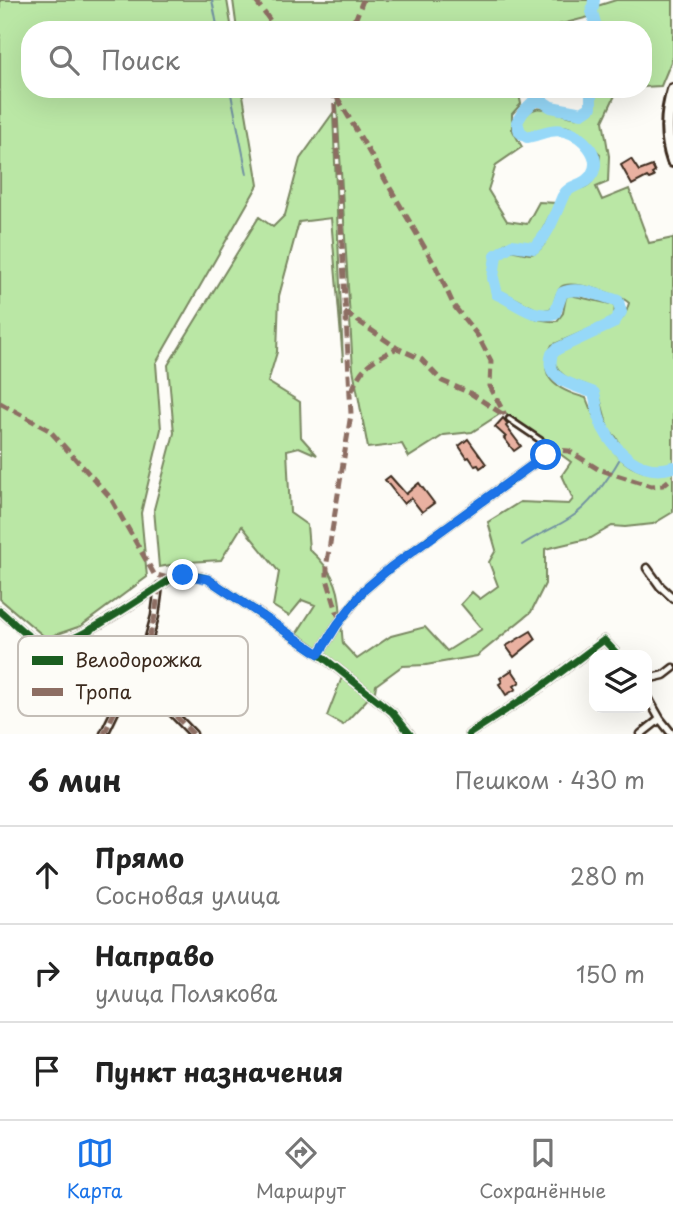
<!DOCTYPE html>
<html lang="ru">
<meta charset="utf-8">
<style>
:root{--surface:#fff;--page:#f2f2f2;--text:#222;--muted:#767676;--line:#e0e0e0;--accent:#1a73e8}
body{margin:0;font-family:"Playpen Sans",sans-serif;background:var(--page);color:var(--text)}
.controls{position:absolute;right:21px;bottom:21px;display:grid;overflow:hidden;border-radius:14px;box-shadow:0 7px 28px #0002}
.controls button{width:63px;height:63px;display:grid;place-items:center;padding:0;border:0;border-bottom:2px solid var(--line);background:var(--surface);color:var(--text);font:35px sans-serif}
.stop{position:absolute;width:21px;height:21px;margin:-16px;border:5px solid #1a73e8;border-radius:50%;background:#fff}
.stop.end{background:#1a73e8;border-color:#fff;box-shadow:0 2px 7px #0008}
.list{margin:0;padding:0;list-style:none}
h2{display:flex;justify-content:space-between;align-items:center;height:91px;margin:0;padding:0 28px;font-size:30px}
h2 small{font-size:23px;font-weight:400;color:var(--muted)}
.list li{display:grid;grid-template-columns:46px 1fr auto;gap:21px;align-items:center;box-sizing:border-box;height:98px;padding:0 28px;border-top:2px solid var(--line)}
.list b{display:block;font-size:26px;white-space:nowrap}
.list p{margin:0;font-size:23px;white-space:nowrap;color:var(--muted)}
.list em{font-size:23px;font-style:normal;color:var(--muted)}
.icon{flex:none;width:38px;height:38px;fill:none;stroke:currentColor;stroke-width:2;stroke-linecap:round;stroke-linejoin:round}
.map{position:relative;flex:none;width:673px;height:734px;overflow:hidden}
.search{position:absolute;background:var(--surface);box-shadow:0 7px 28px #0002;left:21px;right:21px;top:21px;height:77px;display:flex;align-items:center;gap:18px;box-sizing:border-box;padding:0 24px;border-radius:28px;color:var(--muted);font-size:26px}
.sheet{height:385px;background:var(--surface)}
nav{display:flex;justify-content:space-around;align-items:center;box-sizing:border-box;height:98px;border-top:2px solid var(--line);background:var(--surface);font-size:19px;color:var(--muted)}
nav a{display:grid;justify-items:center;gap:4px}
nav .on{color:var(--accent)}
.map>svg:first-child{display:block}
.green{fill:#bae7a5;stroke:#7a8862;stroke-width:2}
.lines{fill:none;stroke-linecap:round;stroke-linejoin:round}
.stream{stroke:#7292a1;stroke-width:2}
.river{stroke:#96d8f8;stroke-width:12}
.building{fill:#e9b1a1;stroke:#3b2a1e;stroke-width:2}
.service-casing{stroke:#3b2a1e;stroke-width:9}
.minor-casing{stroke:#3b2a1e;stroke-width:11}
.primary-casing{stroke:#3b2a1e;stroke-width:16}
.service{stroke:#fdfcf7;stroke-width:3.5}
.minor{stroke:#fdfcf7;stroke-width:6}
.primary{stroke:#fdfcf7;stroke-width:10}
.quiet{stroke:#8d6e63;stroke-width:5;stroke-dasharray:10 5;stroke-linecap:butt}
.cycleway-casing{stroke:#fdfcf7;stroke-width:11}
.cycleway{stroke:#1b5e20;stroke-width:7}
.route{stroke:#1a73e8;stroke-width:9}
.key{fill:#fdfcf7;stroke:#c3bdb6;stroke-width:2}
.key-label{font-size:19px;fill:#3b2a1e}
</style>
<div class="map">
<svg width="673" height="734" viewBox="0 0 673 734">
<rect width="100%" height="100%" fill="#fdfcf7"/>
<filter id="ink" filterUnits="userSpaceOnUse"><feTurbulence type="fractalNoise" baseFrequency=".0143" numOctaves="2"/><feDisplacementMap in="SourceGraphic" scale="14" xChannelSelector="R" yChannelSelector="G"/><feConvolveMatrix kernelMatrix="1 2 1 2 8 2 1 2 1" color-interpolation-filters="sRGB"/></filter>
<g filter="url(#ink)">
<path class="green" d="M 0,0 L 227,0 L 232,30 L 30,30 L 30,89 L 242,89 L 258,185 L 156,363 L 161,429 L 141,513 L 147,577 L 81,626 L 46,638 L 0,599 Z
M 233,0 L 590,0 L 589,17 L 558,25 L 526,30 L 237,30 Z
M 616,0 L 673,0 L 673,57 L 661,86 L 643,87 L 643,30 L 602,30 L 597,15 L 597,6 Z
M 336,89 L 518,89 L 521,104 L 512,114 L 512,129 L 522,147 L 496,165 L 488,190 L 507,221 L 527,224 L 539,202 L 556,203 L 535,244 L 507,242 L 494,252 L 490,279 L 494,297 C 516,307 532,323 557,321 L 563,313 L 566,297 L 570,295 L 615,305 L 614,315 L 608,321 L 552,345 C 535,378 557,390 586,398 C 601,437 622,484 673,471 L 673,512 L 653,524 L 625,527 L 612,526 L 591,538 L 545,549 L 545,584 L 531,612 L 477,656 L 426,665 L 402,666 L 376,685 L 375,691 L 343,725 L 327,716 L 344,672 L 324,652 L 297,633 L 315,605 L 302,600 L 289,616 L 273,606 L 279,572 L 242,526 L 221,560 L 188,562 L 159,567 L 154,509 L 174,433 L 168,365 L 259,217 L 273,227 L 285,215 L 300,159 L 333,113 L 343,361 L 331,218 L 299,222 L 279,296 L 277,352 L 268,382 L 300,402 L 301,437 L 317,455 L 299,447 L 287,450 L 290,513 L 307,525 L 309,549 C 346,582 338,600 343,644 L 357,659 L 391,636 L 425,627 L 447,651 L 482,629 L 461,604 L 472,592 L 480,599 L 498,586 L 489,562 L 496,550 L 488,522 L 520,502 L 569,504 L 573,499 L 562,475 L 571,462 L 503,412 L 472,432 L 444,435 L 409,457 L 402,444 L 368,448 L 353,369 Z
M 594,89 L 618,89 L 603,121 L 609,156 L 608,182 L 596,187 L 602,200 L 629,189 L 649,243 L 673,238 L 673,462 L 663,466 L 648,465 L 635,460 L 621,447 L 616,437 L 609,431 L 598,391 C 578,378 562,385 553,358 C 566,331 620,345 629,303 C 621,294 570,279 561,287 C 556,291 554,302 553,308 L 540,311 L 501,291 C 497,281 496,274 498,264 C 505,236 525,262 538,251 C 553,238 557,214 566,197 C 571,189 577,190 585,187 C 597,181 600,167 600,154 C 566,119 571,123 526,133 L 520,124 C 540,84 569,137 594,108 Z"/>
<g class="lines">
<path class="stream" d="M 212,0 L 218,30
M 230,89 L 247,174
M 522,545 C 538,534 555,528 570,518 C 592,504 609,478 622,455"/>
<path class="river" d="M 594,0 L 592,12 L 597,30
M 591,89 L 591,107 L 582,113 L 551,107 L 542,101 L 534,101 L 523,112 L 517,122 L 520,132 L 527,137 C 539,135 550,128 564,131 C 582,135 603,156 592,174 C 585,187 570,183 563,196 C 555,214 549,234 534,248 L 512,245 L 496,255 L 493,278 L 497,294 C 516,302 533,320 555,313 L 562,293 C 577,285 602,296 618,301 L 621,312 L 613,323 L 557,349 L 552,354 C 543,381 576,385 594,393 C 597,404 597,416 602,426 C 616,453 641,477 673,467"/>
</g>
<path class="building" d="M 631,159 L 639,171 L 652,166 L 655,172 L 652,174 L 654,177 L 649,179 L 647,177 L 632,185 L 621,165 Z
M 503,418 L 508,424 L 506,426 L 521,446 L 514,451 L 504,438 L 506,437 L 495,427 Z
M 468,439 L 486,464 L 480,468 L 478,465 L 475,466 L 469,457 L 467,458 L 459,446 Z
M 390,476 L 406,494 L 419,483 L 434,503 L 422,512 L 411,498 L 404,504 L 385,480 Z
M 531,631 L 536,639 L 514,657 L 506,646 Z
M 512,670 L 520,682 L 514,686 L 516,689 L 506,695 L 499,684 L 502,682 L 500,678 Z"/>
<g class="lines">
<defs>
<path id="service" d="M 509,419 L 546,444 L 546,455"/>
<path id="minor" d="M 647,568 L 660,586 L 673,598
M 0,611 C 14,622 30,642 48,645 C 69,649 149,593 171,579 C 184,575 195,574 208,579 L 319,654 L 392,712 L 410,734
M 319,654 L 337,625 L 364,590 L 391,567 L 546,455
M 134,673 L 193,734
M 647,679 L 664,675 L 673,668
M 660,719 L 672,734
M 104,734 L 147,645 L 155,616 L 159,586
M 469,734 L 537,690 L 604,640 L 618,655
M 641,734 L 660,719 L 647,696"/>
<path id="primary" d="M 673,90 C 666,113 665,138 673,161"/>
</defs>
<use href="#service" class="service-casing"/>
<use href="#minor" class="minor-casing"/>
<use href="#primary" class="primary-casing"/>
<use href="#service" class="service"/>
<use href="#minor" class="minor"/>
<use href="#primary" class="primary"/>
<path class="quiet" d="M 255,0 L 277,30
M 342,30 L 356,18 L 363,0
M 334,89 L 351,414 L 327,562 L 327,579 L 340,621
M 337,97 L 436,267 L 454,306 L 478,336 L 491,361 L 490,386 L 505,415
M 345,312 L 397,348
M 352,391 C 362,364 372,361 397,348 L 421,359 L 442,381 L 470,393 L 504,415
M 0,403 L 49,430 L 82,466 L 110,497 L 154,574 L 171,579
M 548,449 L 569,451 L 598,469 L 651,486 L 663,485 L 673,477
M 134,673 L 193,734
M 104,734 L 147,645 L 155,616 L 159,586"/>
<defs>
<path id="cycleway" d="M 0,611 C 14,622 30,642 48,645 C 69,649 149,593 171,579 C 184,575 195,574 208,579 L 319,654 L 392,712 L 410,734
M 319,654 L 337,625 L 364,590 L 391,567 L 546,455
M 469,734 L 537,690 L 604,640 L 618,655"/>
</defs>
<use href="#cycleway" class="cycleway-casing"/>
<use href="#cycleway" class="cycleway"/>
</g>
</g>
<g class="lines" filter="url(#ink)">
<path class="route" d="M 183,575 L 208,579 L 319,654 L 337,625 L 364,590 L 391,567 L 546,455"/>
</g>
<rect x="18" y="636" width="230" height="80" rx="10" class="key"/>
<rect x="32" y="656" width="31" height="9" fill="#1b5e20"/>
<rect x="32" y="688" width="31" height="8" fill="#8d6e63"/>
<g class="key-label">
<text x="75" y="667">Велодорожка</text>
<text x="75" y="699">Тропа</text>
</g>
</svg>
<div class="controls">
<button><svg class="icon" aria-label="layers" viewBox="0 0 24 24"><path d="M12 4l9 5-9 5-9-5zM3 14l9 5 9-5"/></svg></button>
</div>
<div class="stop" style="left:546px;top:455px"></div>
<div class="stop end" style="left:183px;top:575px"></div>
<div class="search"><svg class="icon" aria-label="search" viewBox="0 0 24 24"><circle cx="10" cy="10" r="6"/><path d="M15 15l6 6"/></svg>Поиск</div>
</div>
<section class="sheet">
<h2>6 мин<small>Пешком · 430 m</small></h2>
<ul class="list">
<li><svg class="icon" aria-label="ahead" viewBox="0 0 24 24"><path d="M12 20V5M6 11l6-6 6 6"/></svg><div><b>Прямо</b><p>Сосновая улица</p></div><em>280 m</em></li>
<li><svg class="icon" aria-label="right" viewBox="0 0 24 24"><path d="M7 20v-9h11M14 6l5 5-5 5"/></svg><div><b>Направо</b><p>улица Полякова</p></div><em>150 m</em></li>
<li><svg class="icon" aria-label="arrive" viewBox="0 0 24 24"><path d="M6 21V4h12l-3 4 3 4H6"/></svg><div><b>Пункт назначения</b></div></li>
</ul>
</section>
<nav>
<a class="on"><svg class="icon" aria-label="map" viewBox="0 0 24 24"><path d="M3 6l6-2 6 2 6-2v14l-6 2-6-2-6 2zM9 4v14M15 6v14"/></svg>Карта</a>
<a><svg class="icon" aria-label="directions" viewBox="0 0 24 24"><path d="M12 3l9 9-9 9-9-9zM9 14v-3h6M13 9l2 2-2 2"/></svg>Маршрут</a>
<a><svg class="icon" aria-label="saved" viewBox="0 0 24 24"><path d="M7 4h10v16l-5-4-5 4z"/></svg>Сохранённые</a>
</nav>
